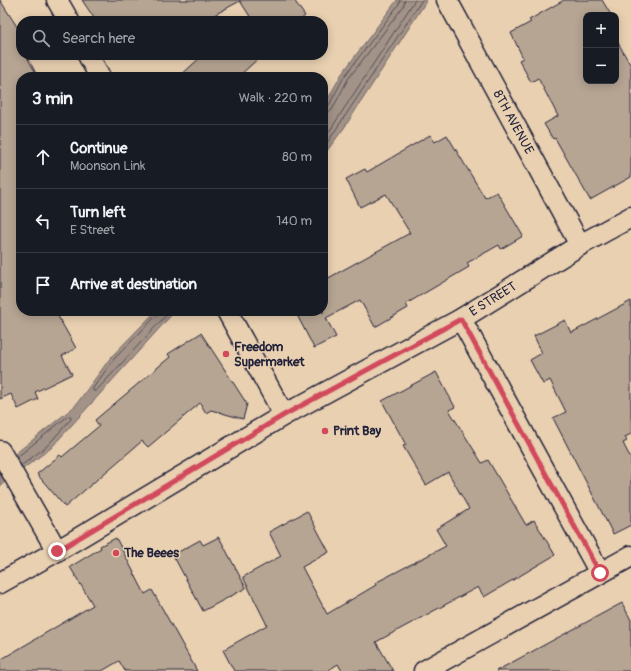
<!DOCTYPE html>
<meta charset="utf-8">
<style>
:root{--surface:#171b24;--page:#242831;--text:#f1f3f6;--muted:#9ea1a6;--line:#363941}
body{margin:0;font-family:Pangolin,sans-serif;background:var(--page);color:var(--text)}
.controls{position:absolute;right:12px;top:12px;display:grid;overflow:hidden;border-radius:8px;box-shadow:0 2px 10px #0003}
.controls button{width:36px;height:36px;display:grid;place-items:center;padding:0;border:0;border-bottom:1px solid var(--line);background:var(--surface);color:var(--text);font:20px sans-serif}
.stop{position:absolute;width:12px;height:12px;margin:-9px;border:3px solid #d1495b;border-radius:50%;background:#fff}
.stop.end{background:#d1495b;border-color:#fff;box-shadow:0 1px 4px #0008}
.list{margin:0;padding:0;list-style:none}
h2{display:flex;justify-content:space-between;align-items:center;height:52px;margin:0;padding:0 16px;font-size:17px}
h2 small{font-size:13px;font-weight:400;color:var(--muted)}
.list li{display:grid;grid-template-columns:26px 1fr auto;gap:12px;align-items:center;box-sizing:border-box;height:64px;padding:0 16px;border-top:1px solid var(--line)}
.list b{display:block;font-size:15px;white-space:nowrap}
.list p{margin:0;font-size:13px;white-space:nowrap;color:var(--muted)}
.list em{font-size:13px;font-style:normal;color:var(--muted)}
.icon{flex:none;width:22px;height:22px;fill:none;stroke:currentColor;stroke-width:2;stroke-linecap:round;stroke-linejoin:round}
.map{position:relative;flex:none;width:631px;height:671px;overflow:hidden}
.search{position:absolute;background:var(--surface);box-shadow:0 2px 10px #0003;left:16px;top:16px;width:312px;height:44px;display:flex;align-items:center;gap:10px;box-sizing:border-box;padding:0 14px;border-radius:16px;color:var(--muted);font-size:15px}
.panel{position:absolute;background:var(--surface);box-shadow:0 2px 10px #0003;left:16px;top:72px;width:312px;height:244px;border-radius:16px}
.map>svg:first-child{display:block}
.water{fill:#a29287;stroke:#6f6569}
.lines{fill:none;stroke-linecap:round;stroke-linejoin:round}
.shore{stroke:#554f59;stroke-width:1}
.building{fill:#b7a593;stroke:#22223b}
.minor-casing{stroke:#22223b;stroke-width:23}
.minor{stroke:#e9d0b1;stroke-width:20}
.route{stroke:#d1495b;stroke-width:5}
.poi-dot{fill:#d1495b;stroke:#e9d0b1;stroke-width:1.5}
.labels{text-anchor:middle;dominant-baseline:central;stroke-width:3;stroke-linejoin:round;paint-order:stroke}
.street-label{font-size:13px;fill:#22223b;stroke:#e9d0b1}
.poi-label{font-size:13px;font-weight:bold;fill:#22223b;stroke:#e9d0b1;text-anchor:start}
</style>
<div class="map">
<svg width="631" height="671" viewBox="0 0 631 671">
<rect width="100%" height="100%" fill="#e9d0b1"/>
<filter id="ink" filterUnits="userSpaceOnUse"><feTurbulence type="fractalNoise" baseFrequency=".025" numOctaves="2"/><feDisplacementMap in="SourceGraphic" scale="8" xChannelSelector="R" yChannelSelector="G"/><feConvolveMatrix kernelMatrix="1 2 1 2 8 2 1 2 1" color-interpolation-filters="sRGB"/></filter>
<g filter="url(#ink)">
<path class="water" d="M 397,0 L 427,0 L 344,128 L 323,156 L 323,108 L 341,75 Z
M 156,311 L 175,311 L 51,448 L 0,486 L 0,466 L 75,406 L 111,357 Z"/>
<g class="lines">
<path class="shore" d="M 323,109 L 328,107 L 344,77 L 399,4 L 400,0
M 323,114 L 332,110 L 348,79 L 403,7 L 405,0
M 323,141 L 415,0
M 323,149 L 422,0
M 158,311 L 157,315 L 114,359 L 93,388 L 93,391 L 96,391 L 170,311
M 16,458 L 68,416 L 71,416 L 71,419 L 48,445 L 21,466"/>
</g>
<path class="building" d="M 0,0 L 21,33 L 21,55 L 26,55 L 38,77 L 21,77 L 21,311 L 55,311 L 76,348 L 62,356 L 72,374 L 35,392 L 38,399 L 18,409 L 11,394 L 0,399 Z
M 82,0 L 294,0 L 305,16 L 299,21 L 253,21 L 240,1 L 203,21 L 96,21 Z
M 564,0 L 602,0 L 611,15 L 586,15 L 586,81 L 616,81 L 616,39 L 631,66 L 631,177 L 590,200 L 555,138 L 553,139 L 544,124 L 558,116 L 538,78 L 531,82 L 519,60 L 523,58 L 511,33 L 531,22 L 529,20 Z
M 203,55 L 262,55 L 238,77 L 179,77 Z
M 430,135 L 435,142 L 447,135 L 485,198 L 497,192 L 523,236 L 501,249 L 499,245 L 467,263 L 469,267 L 411,301 L 406,304 L 408,308 L 375,327 L 360,300 L 326,318 L 336,337 L 314,348 L 295,311 L 322,311 L 323,313 L 323,281 L 410,233 L 386,194 L 360,207 L 346,179 L 365,169 L 367,172 Z
M 631,301 L 631,434 L 625,437 L 627,441 L 623,443 L 631,459 L 631,525 L 613,534 L 553,418 L 566,412 L 550,380 L 543,384 L 530,360 L 542,353 L 534,336 L 565,320 L 571,333 Z
M 201,333 L 247,404 L 243,419 L 211,410 L 206,413 L 200,403 L 148,447 L 142,441 L 65,507 L 37,474 L 60,455 L 62,457 L 99,426 L 95,420 L 170,357 L 168,354 Z
M 436,372 L 455,407 L 449,410 L 482,463 L 488,460 L 526,525 L 534,520 L 555,555 L 484,597 L 478,587 L 376,642 L 393,671 L 342,671 L 338,664 L 327,671 L 234,671 L 223,650 L 267,625 L 243,577 L 281,556 L 269,532 L 307,511 L 329,552 L 302,567 L 327,614 L 376,585 L 375,583 L 446,546 L 436,529 L 469,509 L 448,472 L 426,485 L 403,446 L 406,445 L 382,401 Z
M 219,537 L 246,588 L 203,611 L 173,555 L 200,540 L 203,545 Z
M 116,538 L 145,594 L 152,590 L 197,671 L 125,671 L 119,661 L 102,671 L 0,671 L 0,660 L 93,605 L 70,567 L 101,548 L 100,546 Z
M 622,603 L 631,620 L 631,671 L 496,671 Z"/>
<g class="lines">
<defs>
<g id="minor">
<path d="M 57,0 L 69,21"/>
<path id="s1" d="M 447,0 L 580,245"/>
<path d="M 88,55 L 100,77"/>
<path d="M 227,311 L 284,415"/>
<path d="M 461,319 L 600,573"/>
<path d="M 0,451 L 57,551"/>
<path id="s2" d="M 0,583 L 57,551 L 284,415 L 461,319 L 580,245 L 631,217"/>
<path d="M 424,671 L 631,556"/>
</g>
</defs>
<use href="#minor" class="minor-casing"/>
<use href="#minor" class="minor"/>
</g>
</g>
<g class="lines" filter="url(#ink)">
<path class="route" d="M 57,551 L 284,415 L 461,319 L 600,573"/>
</g>
<g class="poi-dot">
<circle cx="226" cy="354" r="4"/>
<circle cx="325" cy="431" r="4"/>
<circle cx="116" cy="553" r="4"/>
</g>
<g class="labels">
<g class="street-label">
<text stroke="none"><textPath href="#s1" startOffset="139">8TH AVENUE</textPath></text>
<text stroke="none"><textPath href="#s2" startOffset="569">E STREET</textPath></text>
</g>
<g class="poi-label">
<text x="234" y="347">Freedom<tspan x="234" dy="15">Supermarket</tspan></text>
<text x="333" y="431">Print Bay</text>
<text x="124" y="553">The Beees</text>
</g>
</g>
</svg>
<div class="controls">
<button>+</button>
<button>−</button>
</div>
<div class="stop" style="left:600px;top:573px"></div>
<div class="stop end" style="left:57px;top:551px"></div>
<div class="search"><svg class="icon" aria-label="search" viewBox="0 0 24 24"><circle cx="10" cy="10" r="6"/><path d="M15 15l6 6"/></svg>Search here</div>
<section class="panel">
<h2>3 min<small>Walk · 220 m</small></h2>
<ul class="list">
<li><svg class="icon" aria-label="ahead" viewBox="0 0 24 24"><path d="M12 20V5M6 11l6-6 6 6"/></svg><div><b>Continue</b><p>Moonson Link</p></div><em>80 m</em></li>
<li><svg class="icon" aria-label="left" viewBox="0 0 24 24"><path d="M17 20v-9H6M10 6l-5 5 5 5"/></svg><div><b>Turn left</b><p>E Street</p></div><em>140 m</em></li>
<li><svg class="icon" aria-label="arrive" viewBox="0 0 24 24"><path d="M6 21V4h12l-3 4 3 4H6"/></svg><div><b>Arrive at destination</b></div></li>
</ul>
</section>
</div>
